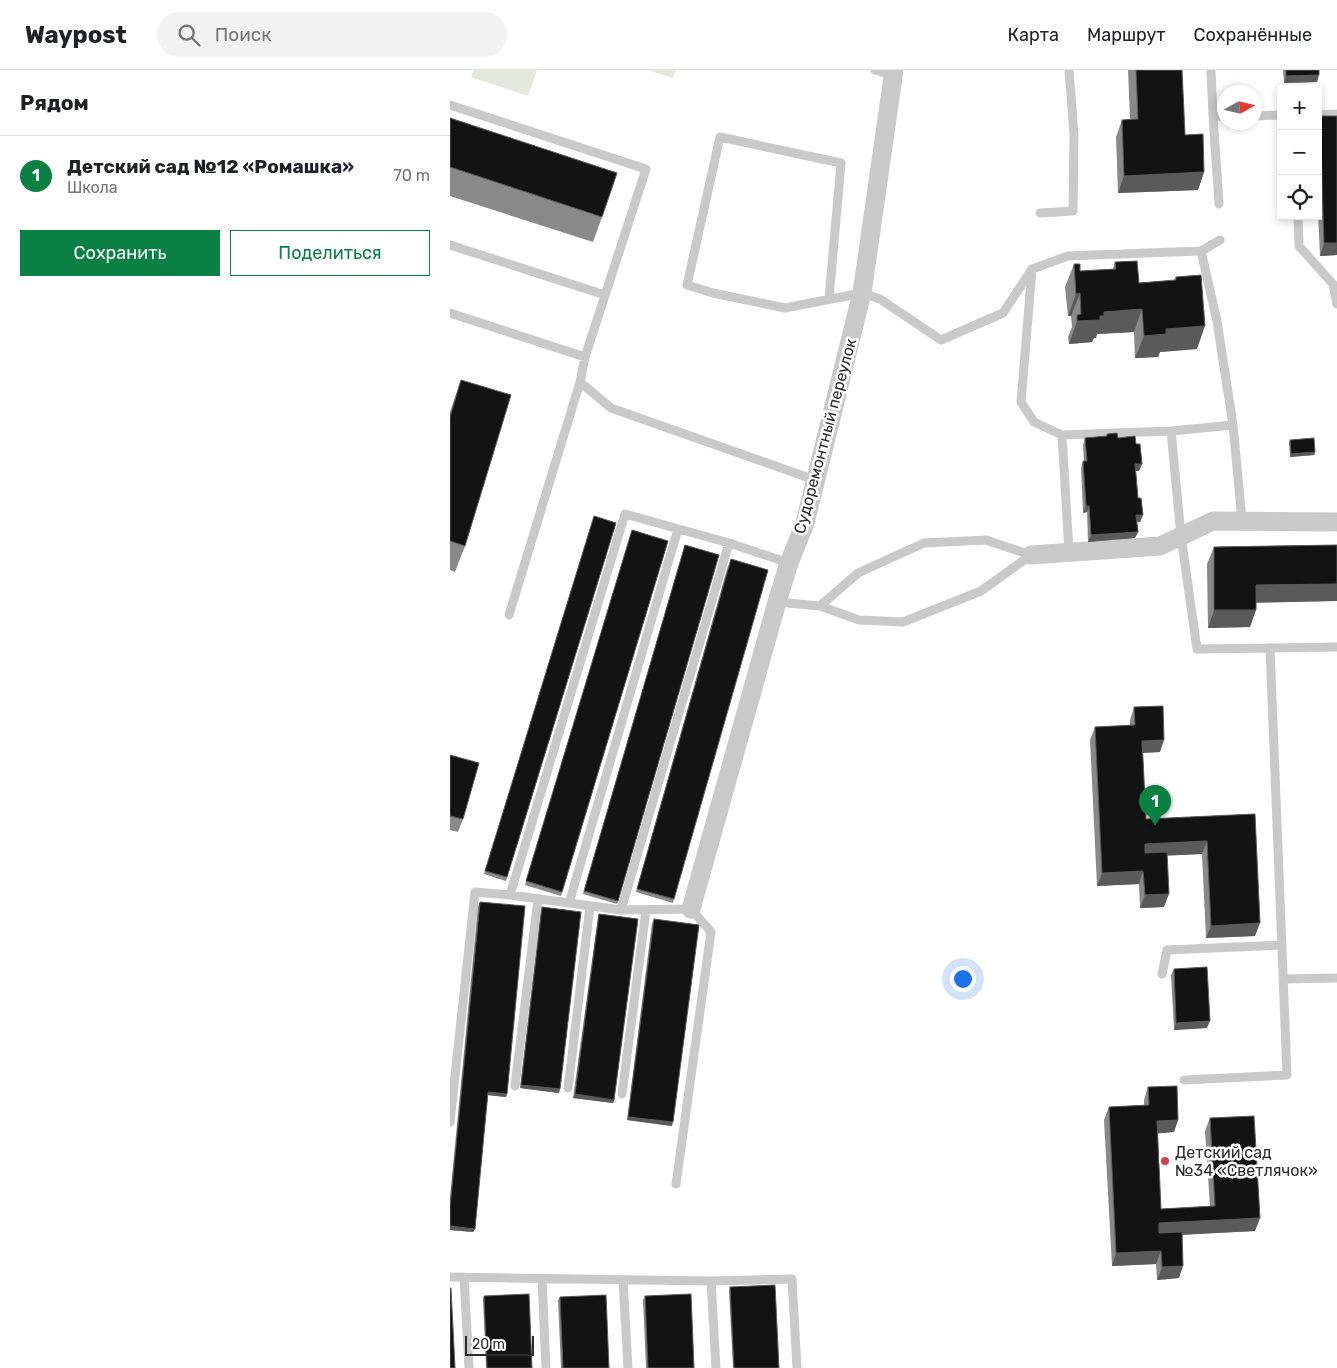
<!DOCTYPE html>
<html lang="ru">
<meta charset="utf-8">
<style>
:root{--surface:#fff;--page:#f2f2f2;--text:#202124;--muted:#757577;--line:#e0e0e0;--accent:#0b8043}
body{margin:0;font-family:Rubik,sans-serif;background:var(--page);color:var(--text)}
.controls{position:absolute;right:15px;top:15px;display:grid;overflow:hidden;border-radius:0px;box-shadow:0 2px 8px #0003}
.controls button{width:45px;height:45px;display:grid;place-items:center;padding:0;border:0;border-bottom:1px solid var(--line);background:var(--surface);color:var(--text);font:25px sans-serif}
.compass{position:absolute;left:767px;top:15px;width:45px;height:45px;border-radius:50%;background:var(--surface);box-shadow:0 2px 8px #0003;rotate:82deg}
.scale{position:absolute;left:15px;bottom:12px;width:69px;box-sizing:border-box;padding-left:5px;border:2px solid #2c2c2c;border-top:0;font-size:14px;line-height:18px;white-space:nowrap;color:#2c2c2c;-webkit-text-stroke:4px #fff;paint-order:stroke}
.you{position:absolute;left:512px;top:908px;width:18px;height:18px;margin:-12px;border:4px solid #fff;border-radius:50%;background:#1a73e8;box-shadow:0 0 0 8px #1a73e833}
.badge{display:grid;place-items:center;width:32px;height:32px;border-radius:50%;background:var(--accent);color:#fff;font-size:16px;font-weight:700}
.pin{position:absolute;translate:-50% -41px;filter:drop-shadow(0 1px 2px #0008)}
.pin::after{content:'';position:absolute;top:26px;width:18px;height:15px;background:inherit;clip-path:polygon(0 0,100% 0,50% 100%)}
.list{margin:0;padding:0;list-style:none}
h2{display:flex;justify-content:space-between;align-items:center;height:65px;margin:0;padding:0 20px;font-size:21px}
h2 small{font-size:16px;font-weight:400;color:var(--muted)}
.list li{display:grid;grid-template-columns:32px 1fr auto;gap:15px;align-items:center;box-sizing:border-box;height:80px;padding:0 20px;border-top:1px solid var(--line)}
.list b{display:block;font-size:19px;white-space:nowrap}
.list p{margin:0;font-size:16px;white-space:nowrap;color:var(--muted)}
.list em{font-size:16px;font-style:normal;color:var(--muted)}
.actions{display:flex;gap:10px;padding:15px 20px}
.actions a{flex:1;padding:11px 0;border:1px solid var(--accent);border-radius:0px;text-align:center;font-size:18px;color:var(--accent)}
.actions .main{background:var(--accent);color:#fff}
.icon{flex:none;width:28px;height:28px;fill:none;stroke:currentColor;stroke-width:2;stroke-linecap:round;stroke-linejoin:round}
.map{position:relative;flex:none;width:887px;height:1298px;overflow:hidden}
header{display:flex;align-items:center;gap:30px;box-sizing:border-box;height:70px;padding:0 25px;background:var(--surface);border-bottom:1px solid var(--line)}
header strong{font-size:24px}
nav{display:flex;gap:28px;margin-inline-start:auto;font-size:18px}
.search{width:350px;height:45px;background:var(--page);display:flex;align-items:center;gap:12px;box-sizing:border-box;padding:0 18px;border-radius:28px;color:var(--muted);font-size:19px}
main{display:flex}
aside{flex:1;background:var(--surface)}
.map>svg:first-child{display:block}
.green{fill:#e2e8db}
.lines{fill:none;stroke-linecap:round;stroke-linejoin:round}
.service{stroke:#c9c9c9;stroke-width:9}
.minor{stroke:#c9c9c9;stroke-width:19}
.wall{fill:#898989}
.shaded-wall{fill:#5a5a5a}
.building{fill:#131313;stroke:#5a5a5a}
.poi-dot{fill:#cf434b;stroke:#fff;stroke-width:2}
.labels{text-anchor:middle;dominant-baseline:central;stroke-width:5;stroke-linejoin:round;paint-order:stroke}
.street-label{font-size:16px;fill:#2c2c2c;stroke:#fff}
.poi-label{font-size:16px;fill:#2c2c2c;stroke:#fff;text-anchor:start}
</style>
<header>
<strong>Waypost</strong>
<div class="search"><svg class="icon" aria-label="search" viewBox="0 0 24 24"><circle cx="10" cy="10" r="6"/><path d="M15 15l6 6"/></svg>Поиск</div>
<nav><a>Карта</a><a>Маршрут</a><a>Сохранённые</a></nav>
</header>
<main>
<aside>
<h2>Рядом<small></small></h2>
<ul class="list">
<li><span class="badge">1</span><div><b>Детский сад №12 «Ромашка»</b><p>Школа</p></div><em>70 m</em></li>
</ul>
<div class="actions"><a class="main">Сохранить</a><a>Поделиться</a></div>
</aside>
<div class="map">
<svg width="887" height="1298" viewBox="0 0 887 1298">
<rect width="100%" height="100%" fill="#fff"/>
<path class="green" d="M 24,0 L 87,0 L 78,26 L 21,7 Z
M 198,0 L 226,0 L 223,8 Z"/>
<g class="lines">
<path class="service" d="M 425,0 L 443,5
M 761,0 L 763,46 L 774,46
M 0,35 L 196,99 L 135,287 L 130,312 L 59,545
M 868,45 L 887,44
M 763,46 L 769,134
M 804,46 L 831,45
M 590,143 L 623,141 L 624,64 L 619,0
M 848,146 L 849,176 L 883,214 L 887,234
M 0,175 L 155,225
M 751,181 L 770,170
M 582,199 L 571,332 L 584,352 L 612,365
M 379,229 L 391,93 L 270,67 L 237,215 L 263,223 L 335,238 L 412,223 L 430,229 L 491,270 L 553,243 L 582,199 L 618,186 L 751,181 L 767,251 L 783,355 L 792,450
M 0,243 L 135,287
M 130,312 L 161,338 L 365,410
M 783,355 L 721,361 L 731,466 L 747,579 L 887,577
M 619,482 L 612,365 L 721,361
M 327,532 L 370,536 L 409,550 L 453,552 L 531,521 L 581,485
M 370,536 L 408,503 L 474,473 L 536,470 L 581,485
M 119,833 L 228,459
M 171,840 L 279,473
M 712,904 L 717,880 L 832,875
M 833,909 L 887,908
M 734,1010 L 837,1005 L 820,578
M 65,1016 L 88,829
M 118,1018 L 140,836
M 172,1024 L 196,840
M 0,1052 L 25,822 L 60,825
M 226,1114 L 261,862 L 241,839 L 171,840 L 60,825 L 175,444 L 279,473 L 339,493
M 0,1207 L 261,1211 L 342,1209 L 347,1298
M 14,1207 L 19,1298
M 92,1209 L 96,1298
M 173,1210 L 178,1298
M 261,1211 L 266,1298"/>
<path class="minor" d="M 581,485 L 710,476 L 763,451 L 887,452
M 241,839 L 327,532 L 339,493 L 355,453 L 412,223 L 444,0"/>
</g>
<path class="wall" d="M 678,0 L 732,0 L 735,65 L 754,102 L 748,120 L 668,123 L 666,67 L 672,50 L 680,49 Z
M 833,0 L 869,0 L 867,12 L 834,13 Z
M 870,46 L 887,46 L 887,185 L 870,186 L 868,143 L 868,52 Z
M 0,48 L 152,147 L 143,172 L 0,126 Z
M 665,192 L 689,213 L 724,210 L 726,207 L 747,279 L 710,282 L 708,287 L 685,288 L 684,262 L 647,264 L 646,268 L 644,268 L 642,272 L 619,274 L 618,267 L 622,257 L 621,246 L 618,246 L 615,217 L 624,194 L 630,201 L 663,199 Z
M 11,310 L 15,476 L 5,502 L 0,500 L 0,342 Z
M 657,364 L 686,374 L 692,394 L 689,401 L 686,401 L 688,428 L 693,445 L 690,452 L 687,452 L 688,462 L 685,468 L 638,472 L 637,442 L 633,443 L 631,398 L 633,391 L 634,391 L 633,375 L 635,368 L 656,366 Z
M 840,370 L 865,382 L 864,385 L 840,387 L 839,373 Z
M 144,446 L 166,453 L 56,811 L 34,804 Z
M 182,460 L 218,471 L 111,826 L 75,815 Z
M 235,475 L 269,485 L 167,834 L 133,824 Z
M 887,475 L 887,531 L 806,532 L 800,557 L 758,558 L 757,494 L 764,477 Z
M 279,492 L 224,829 L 223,833 L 186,822 Z
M 684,637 L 710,682 L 693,683 L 696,749 L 805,744 L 805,866 L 756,868 L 752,784 L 717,785 L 714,837 L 690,838 L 689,814 L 647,816 L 640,670 L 645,657 L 680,655 L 680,650 Z
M 0,685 L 13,749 L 8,762 L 0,760 Z
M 30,832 L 57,1024 L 56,1027 L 38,1025 L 23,1162 L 0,1160 L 0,1127 L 28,836 Z
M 92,837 L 109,1023 L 70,1018 L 91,841 Z
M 149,844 L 164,1030 L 163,1033 L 123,1028 L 148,847 Z
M 204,849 L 222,1056 L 177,1050 L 202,853 Z
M 724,899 L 757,958 L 724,960 L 721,905 Z
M 698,1017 L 728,1050 L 724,1062 L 707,1063 L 711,1139 L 760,1136 L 755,1061 L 760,1048 L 810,1148 L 805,1161 L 732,1165 L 729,1208 L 707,1210 L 706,1194 L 662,1196 L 654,1050 L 659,1037 L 694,1035 L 694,1030 Z
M 280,1217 L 329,1298 L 283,1298 L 279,1221 Z
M 34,1226 L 82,1298 L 36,1298 L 33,1229 Z
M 195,1226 L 244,1298 L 196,1298 L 193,1230 Z
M 110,1227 L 159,1298 L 111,1298 L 108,1230 Z"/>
<path class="shaded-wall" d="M 869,5 L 867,12 L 834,13 L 836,6 Z
M 754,102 L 748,120 L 668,123 L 674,106 Z
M 874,173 L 887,173 L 887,185 L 870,186 Z
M 630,223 L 621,246 L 618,246 L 626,224 Z
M 692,239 L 684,262 L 647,264 L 646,268 L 644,268 L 642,272 L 619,274 L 627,251 L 650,246 L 654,242 Z
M 755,256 L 747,279 L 710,282 L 708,287 L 685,288 L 694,266 L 716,259 Z
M 865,382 L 864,385 L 840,387 L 841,384 Z
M 685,394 L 692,394 L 689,401 L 683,401 Z
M 636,436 L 639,436 L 637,442 L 633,443 Z
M 686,445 L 693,445 L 690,452 L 684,452 Z
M 688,462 L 685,468 L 638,472 L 641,465 Z
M 887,514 L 887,531 L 799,533 L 806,515 Z
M 764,540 L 806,540 L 800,557 L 758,558 Z
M 714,670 L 710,682 L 688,683 L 692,671 Z
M 757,771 L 752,784 L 690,787 L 695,774 Z
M 693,801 L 689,814 L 647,816 L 652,803 Z
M 719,824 L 714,837 L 690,838 L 695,825 Z
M 810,853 L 805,866 L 756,868 L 761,856 Z
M 760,951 L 757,958 L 724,960 L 726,953 Z
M 71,1015 L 110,1019 L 109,1023 L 70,1018 Z
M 38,1022 L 57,1024 L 56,1027 L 37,1025 Z
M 125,1024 L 164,1030 L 163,1033 L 123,1028 Z
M 178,1047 L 223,1052 L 222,1056 L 177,1050 Z
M 728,1050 L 724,1062 L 702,1064 L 707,1051 Z
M 810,1148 L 805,1161 L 704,1166 L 709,1153 Z
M 0,1156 L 25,1159 L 23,1162 L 0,1160 Z
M 711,1181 L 706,1194 L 662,1196 L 666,1183 Z
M 733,1196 L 729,1208 L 707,1210 L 712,1197 Z"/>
<path class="building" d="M 686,0 L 732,0 L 735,65 L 753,64 L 754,102 L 674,106 L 672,50 L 688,49 Z
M 836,0 L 869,0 L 869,5 L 836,6 Z
M 870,46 L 887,46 L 887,173 L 874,173 Z
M 0,48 L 167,103 L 152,147 L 0,97 Z
M 687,191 L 689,213 L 726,210 L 726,207 L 751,205 L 755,256 L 716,259 L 716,264 L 694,266 L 692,239 L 654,242 L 654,246 L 650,246 L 650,250 L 627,251 L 627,245 L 631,244 L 630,223 L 626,224 L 624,194 L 630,194 L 630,201 L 666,199 L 665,192 Z
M 11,310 L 61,325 L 15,476 L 0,471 L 0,347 Z
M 667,363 L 668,368 L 685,366 L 686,374 L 690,374 L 692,394 L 685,394 L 688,428 L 691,428 L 693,445 L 686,445 L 688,462 L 641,465 L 639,436 L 636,436 L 633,391 L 637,391 L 635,368 L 657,366 L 657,364 Z
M 864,368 L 865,382 L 841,384 L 840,370 Z
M 144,446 L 166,453 L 57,807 L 35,801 Z
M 182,460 L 218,471 L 112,822 L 76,811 Z
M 235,475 L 269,485 L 168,831 L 134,821 Z
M 887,475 L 887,514 L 806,515 L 806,540 L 764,540 L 764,477 Z
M 281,489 L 318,500 L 224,829 L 187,819 Z
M 713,636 L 714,670 L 692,671 L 696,749 L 805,744 L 810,853 L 761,856 L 757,771 L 695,774 L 695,783 L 717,782 L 719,824 L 695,825 L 693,801 L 652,803 L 645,657 L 685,655 L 684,637 Z
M 0,685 L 29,693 L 13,749 L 0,746 Z
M 30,832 L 75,836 L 57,1024 L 38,1022 L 25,1159 L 0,1156 L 0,1137 Z
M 92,837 L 131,842 L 110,1019 L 71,1015 Z
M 149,844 L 188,849 L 164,1030 L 125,1024 Z
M 204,849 L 249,855 L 223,1052 L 178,1047 Z
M 757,897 L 760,951 L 726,953 L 724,899 Z
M 727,1016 L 728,1050 L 707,1051 L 711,1139 L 765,1136 L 760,1048 L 804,1046 L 810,1148 L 709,1153 L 709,1163 L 732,1162 L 733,1196 L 712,1197 L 711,1181 L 666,1183 L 659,1037 L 699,1035 L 698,1017 Z
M 325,1215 L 329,1298 L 284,1298 L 280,1217 Z
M 0,1218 L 1,1218 L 5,1298 L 0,1298 Z
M 79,1224 L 82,1298 L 37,1298 L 34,1226 Z
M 241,1224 L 244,1298 L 198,1298 L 195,1226 Z
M 156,1225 L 159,1298 L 113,1298 L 110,1227 Z"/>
<circle class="poi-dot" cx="715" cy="1091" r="5"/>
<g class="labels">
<g class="street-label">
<text transform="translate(375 366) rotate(-75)">Судоремонтный переулок</text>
</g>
<g class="poi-label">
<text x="725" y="1082">Детский сад<tspan x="725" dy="18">№34 «Светлячок»</tspan></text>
</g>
</g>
</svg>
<div class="controls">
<button>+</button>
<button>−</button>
<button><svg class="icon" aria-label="locate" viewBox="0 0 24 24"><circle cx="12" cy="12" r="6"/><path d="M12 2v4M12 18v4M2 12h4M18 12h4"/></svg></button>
</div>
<svg class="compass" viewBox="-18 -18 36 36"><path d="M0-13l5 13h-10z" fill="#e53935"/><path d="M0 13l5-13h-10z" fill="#757577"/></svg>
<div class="scale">20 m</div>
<div class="you"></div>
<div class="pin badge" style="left:705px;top:756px">1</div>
</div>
</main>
